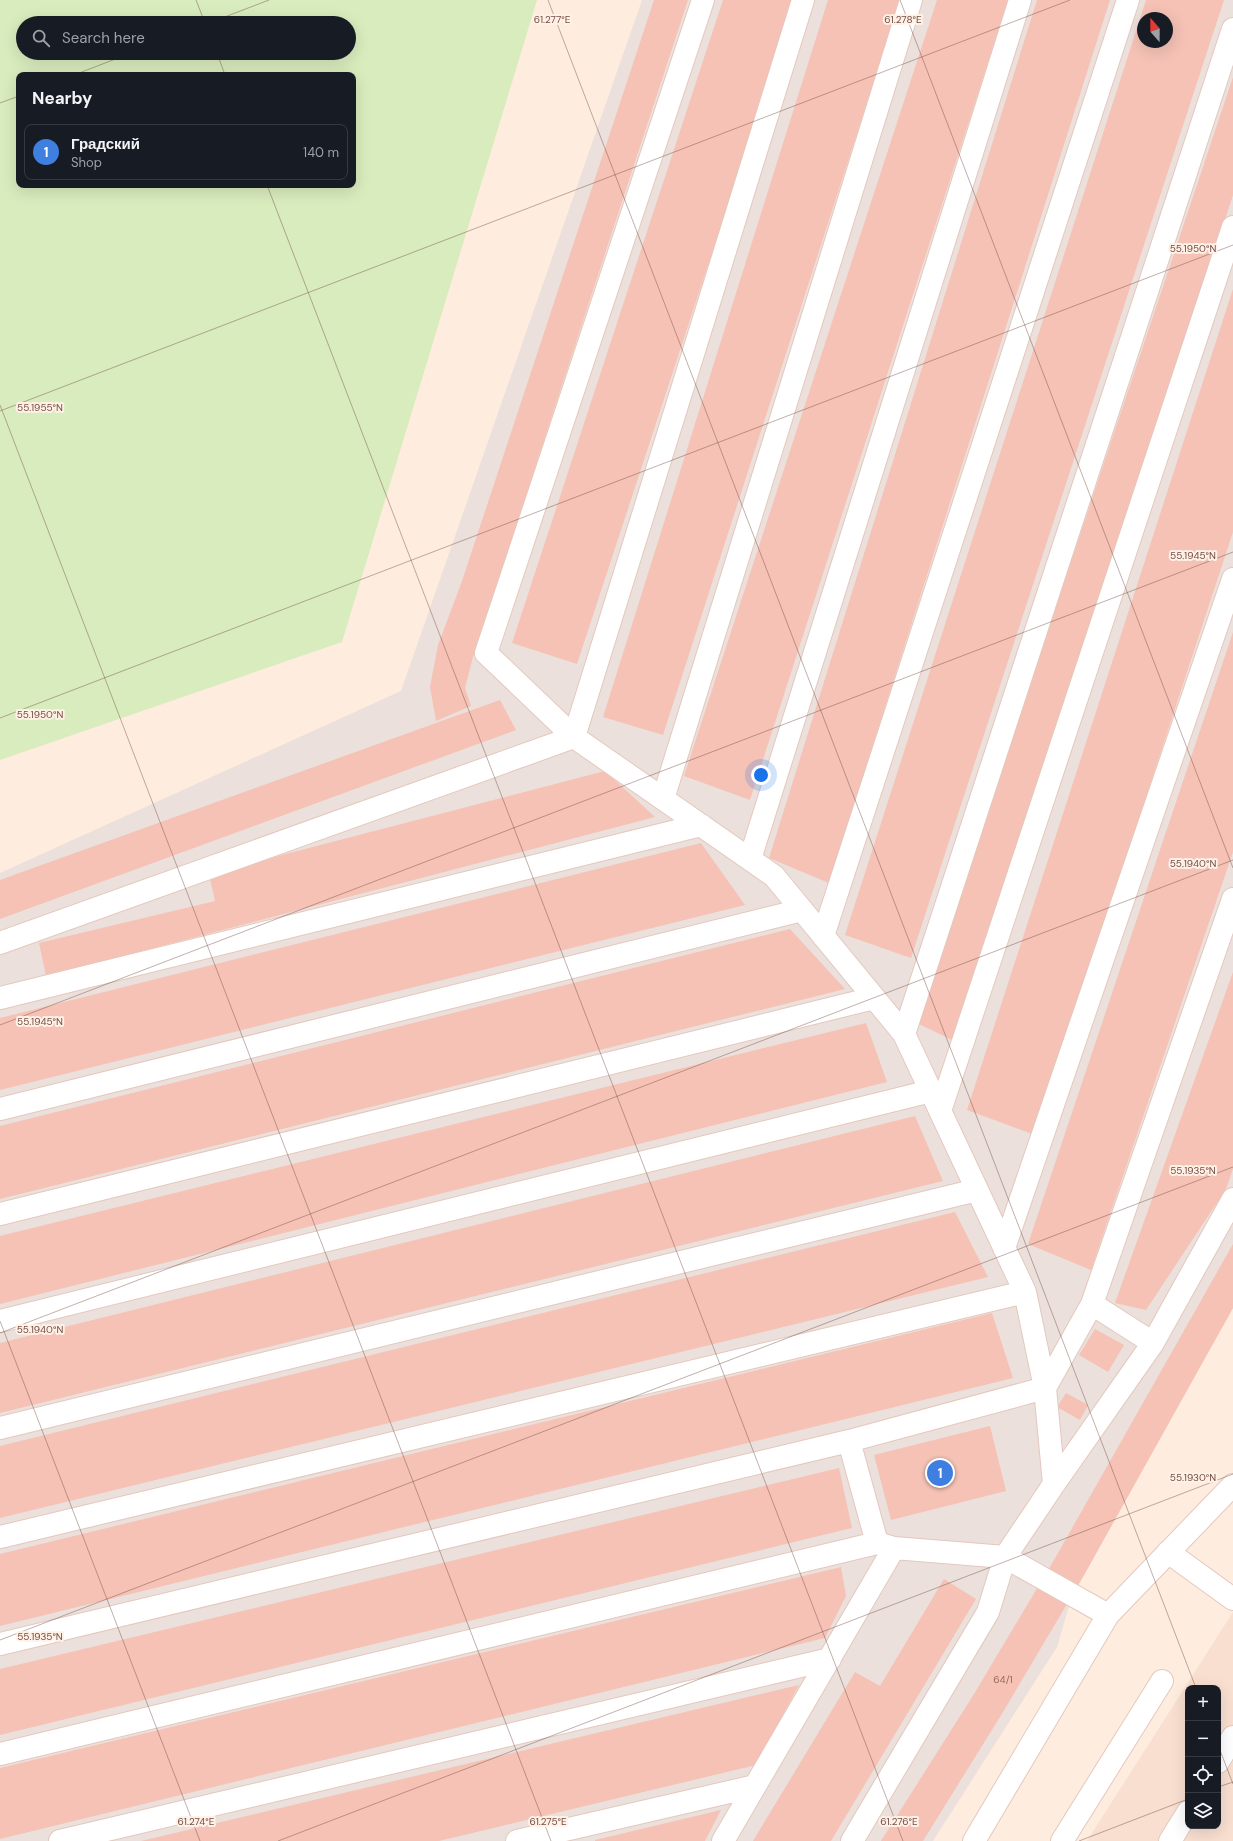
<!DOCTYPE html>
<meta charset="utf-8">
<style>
:root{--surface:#171b24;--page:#20242c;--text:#f1f3f6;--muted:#9ea1a6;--line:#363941;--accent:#0b8043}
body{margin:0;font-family:"DM Sans",sans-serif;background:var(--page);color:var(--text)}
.controls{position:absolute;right:12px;bottom:12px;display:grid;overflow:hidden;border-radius:8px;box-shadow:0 4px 16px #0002}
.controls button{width:36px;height:36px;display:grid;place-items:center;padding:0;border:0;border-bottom:1px solid var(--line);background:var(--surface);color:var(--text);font:20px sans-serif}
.compass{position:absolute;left:1137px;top:12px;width:36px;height:36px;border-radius:50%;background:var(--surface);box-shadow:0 4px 16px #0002;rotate:339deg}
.you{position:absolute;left:761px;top:775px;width:14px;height:14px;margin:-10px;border:3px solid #fff;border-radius:50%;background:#1a73e8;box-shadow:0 0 0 6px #1a73e833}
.badge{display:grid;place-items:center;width:26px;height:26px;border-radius:50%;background:var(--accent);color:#fff;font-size:13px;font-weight:700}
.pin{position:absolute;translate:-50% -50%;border:2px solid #fff;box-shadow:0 1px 4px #0006}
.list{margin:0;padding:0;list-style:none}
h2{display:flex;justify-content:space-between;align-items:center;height:52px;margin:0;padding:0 16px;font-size:17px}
h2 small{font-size:13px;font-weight:400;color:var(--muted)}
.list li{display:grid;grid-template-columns:26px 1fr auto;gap:12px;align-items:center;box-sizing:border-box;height:56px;margin:0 8px 8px;padding:0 8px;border:1px solid var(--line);border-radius:8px}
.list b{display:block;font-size:15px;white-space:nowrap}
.list p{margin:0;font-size:13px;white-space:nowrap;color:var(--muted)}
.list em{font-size:13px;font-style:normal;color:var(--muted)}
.icon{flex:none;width:22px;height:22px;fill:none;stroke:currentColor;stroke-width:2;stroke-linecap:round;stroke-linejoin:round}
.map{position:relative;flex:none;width:1233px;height:1841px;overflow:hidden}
.search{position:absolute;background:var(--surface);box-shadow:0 4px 16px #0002;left:16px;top:16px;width:340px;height:44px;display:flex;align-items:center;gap:10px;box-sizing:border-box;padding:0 14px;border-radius:22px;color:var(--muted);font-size:15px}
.panel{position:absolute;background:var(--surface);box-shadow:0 4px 16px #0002;left:16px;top:72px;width:340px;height:116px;border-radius:8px}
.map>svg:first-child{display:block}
.residential{fill:#f8dfd0;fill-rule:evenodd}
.industrial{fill:#ebe0db;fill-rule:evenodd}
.green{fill:#d9ecbd;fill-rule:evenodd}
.building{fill:#f5c2b5;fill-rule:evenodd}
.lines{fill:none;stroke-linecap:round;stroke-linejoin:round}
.minor-casing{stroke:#e4c8bd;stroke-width:24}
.minor{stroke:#fff;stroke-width:22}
.ticks{fill:none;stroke:#754d45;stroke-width:1;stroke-opacity:0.45}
.labels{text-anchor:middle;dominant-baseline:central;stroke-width:4;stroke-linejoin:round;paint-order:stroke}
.number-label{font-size:10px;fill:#956a61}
.ticks-label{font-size:10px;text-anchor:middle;fill:#754d45;stroke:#fff1e6;stroke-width:4;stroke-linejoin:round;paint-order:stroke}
</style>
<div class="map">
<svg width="1233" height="1841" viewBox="0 0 1233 1841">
<rect width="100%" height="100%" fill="#feecdf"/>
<path class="residential" d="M 1233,1612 L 1233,1841 L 1087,1841 ZM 1188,1688 L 1218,1688 L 1218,1826 L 1188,1826 Z"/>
<path class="industrial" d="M 642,0 L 1233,0 L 1233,1308 L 1072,1596 L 1057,1647 L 933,1841 L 0,1841 L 0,873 L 401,691 ZM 1143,18 L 1167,18 L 1167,42 L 1143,42 Z"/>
<path class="green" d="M 0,0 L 537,0 L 342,642 L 0,760 ZM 23,23 L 349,23 L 349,53 L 23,53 ZM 19,75 L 353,75 L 353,185 L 19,185 Z"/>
<path class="building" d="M 654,0 L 688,0 L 473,657 L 465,688 L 471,706 L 436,721 L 430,687 L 438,645 L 462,581 Z
M 723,0 L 795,0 L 577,664 L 512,643 Z
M 828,0 L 900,0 L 663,735 L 603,717 Z
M 937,0 L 1008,0 L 750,800 L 684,776 Z
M 1037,0 L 1110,0 L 829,883 L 769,858 Z
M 1146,0 L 1224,0 L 911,958 L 845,935 ZM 1143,18 L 1167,18 L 1167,42 L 1143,42 Z
M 1233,77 L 1233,195 L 952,1040 L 917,1023 Z
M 1233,289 L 1233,532 L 1035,1135 L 967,1110 Z
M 1233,632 L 1233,852 L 1091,1270 L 1028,1244 Z
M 500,700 L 516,730 L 0,919 L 0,880 Z
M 605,771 L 655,817 L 46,976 L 39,943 L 215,901 L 209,874 Z
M 701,843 L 745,905 L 0,1090 L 0,1018 Z
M 790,929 L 845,989 L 0,1199 L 0,1126 Z
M 1233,972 L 1233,1169 L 1226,1189 L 1146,1310 L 1115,1303 Z
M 866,1023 L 887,1082 L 0,1304 L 0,1236 Z
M 915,1116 L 943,1181 L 0,1413 L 0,1343 Z
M 955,1212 L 988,1277 L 0,1518 L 0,1446 Z
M 1233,1244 L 1233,1308 L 1083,1577 L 1003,1712 L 923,1841 L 881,1841 L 974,1694 L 1054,1560 Z
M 992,1313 L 1013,1378 L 0,1626 L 0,1554 Z
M 1095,1329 L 1124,1345 L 1108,1372 L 1079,1355 Z
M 1066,1393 L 1088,1405 L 1080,1420 L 1057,1407 Z
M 990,1426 L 1006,1491 L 891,1520 L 874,1455 Z
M 839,1468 L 852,1528 L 0,1735 L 0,1669 Z
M 841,1567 L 846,1596 L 825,1638 L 0,1839 L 0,1768 Z
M 944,1579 L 976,1599 L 831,1841 L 753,1841 L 855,1672 L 880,1686 Z
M 799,1685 L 756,1765 L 439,1841 L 141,1841 Z
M 721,1810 L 705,1841 L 595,1841 L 595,1840 Z"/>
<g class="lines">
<defs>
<path id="minor" d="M 703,0 L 486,653 L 574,737 L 774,876 L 904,1034 L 1025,1292 L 1045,1388 L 1054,1484
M 663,799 L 911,0
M 750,859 L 1020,0
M 823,936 L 1128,0
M 0,943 L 574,737 L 803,0
M 0,998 L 701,825
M 904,1034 L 1233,29
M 0,1109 L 802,910
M 940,1111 L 1233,227
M 0,1214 L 874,998
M 1004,1248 L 1233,579
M 1092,1304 L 1153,1343
M 0,1321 L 931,1091
M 0,1428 L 977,1190
M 849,1441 L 877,1543
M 0,1537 L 1025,1292
M 1168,1552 L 1233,1599
M 0,1644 L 849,1441 L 1045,1388 L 1092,1304 L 1233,899
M 0,1754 L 877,1543 L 894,1548 L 1005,1557 L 1108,1615
M 1218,1762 L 1233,1737
M 60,1841 L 830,1659
M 517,1841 L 755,1786
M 723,1841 L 894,1548
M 852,1841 L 988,1612 L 1005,1557 L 1054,1484 L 1153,1343 L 1233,1199
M 974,1841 L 1108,1615 L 1233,1485
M 1062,1841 L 1162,1681
M 1170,1841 L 1188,1812"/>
</defs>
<use href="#minor" class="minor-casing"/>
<use href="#minor" class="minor"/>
</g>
<path class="ticks" d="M 196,0 L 205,23M 548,0 L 1196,1688M 900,0 L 1233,868M 209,23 L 269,0M 217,53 L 225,75M 74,75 L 131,53M 0,103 L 19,96M 267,185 L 903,1841M 0,405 L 551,1841M 0,411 L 1070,0M 0,718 L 1233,245M 0,1025 L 1233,552M 0,1321 L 200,1841M 0,1333 L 1233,860M 0,1640 L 1233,1167M 1218,1745 L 1233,1784M 1218,1787 L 1233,1782M 278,1841 L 1233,1474M 1079,1841 L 1188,1799"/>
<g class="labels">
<g class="number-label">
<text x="1003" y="1679">64/1</text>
</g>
</g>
<g class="ticks-label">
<text x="552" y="23">61.277°E</text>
<text x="903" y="23">61.278°E</text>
<text x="1193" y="252">55.1950°N</text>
<text x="40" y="411">55.1955°N</text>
<text x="1193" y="559">55.1945°N</text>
<text x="40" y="718">55.1950°N</text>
<text x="1193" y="867">55.1940°N</text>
<text x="40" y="1025">55.1945°N</text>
<text x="1193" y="1174">55.1935°N</text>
<text x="40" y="1333">55.1940°N</text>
<text x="1193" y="1481">55.1930°N</text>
<text x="40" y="1640">55.1935°N</text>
<text x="196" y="1825">61.274°E</text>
<text x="548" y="1825">61.275°E</text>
<text x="899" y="1825">61.276°E</text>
</g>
</svg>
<div class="controls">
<button>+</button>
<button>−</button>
<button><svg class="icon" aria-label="locate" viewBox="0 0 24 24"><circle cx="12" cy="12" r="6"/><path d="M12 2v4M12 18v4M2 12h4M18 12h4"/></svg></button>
<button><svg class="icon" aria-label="layers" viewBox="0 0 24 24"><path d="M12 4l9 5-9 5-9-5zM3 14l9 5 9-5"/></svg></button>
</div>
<svg class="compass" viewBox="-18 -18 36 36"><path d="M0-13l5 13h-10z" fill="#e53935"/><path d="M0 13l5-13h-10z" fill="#9ea1a6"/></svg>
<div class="you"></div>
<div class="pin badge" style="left:940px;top:1473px;background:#3f7fe0">1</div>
<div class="search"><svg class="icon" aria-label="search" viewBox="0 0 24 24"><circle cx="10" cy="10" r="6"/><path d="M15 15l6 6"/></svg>Search here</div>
<section class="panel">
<h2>Nearby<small></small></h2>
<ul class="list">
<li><span class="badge" style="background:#3f7fe0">1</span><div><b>Градский</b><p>Shop</p></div><em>140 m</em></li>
</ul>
</section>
</div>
